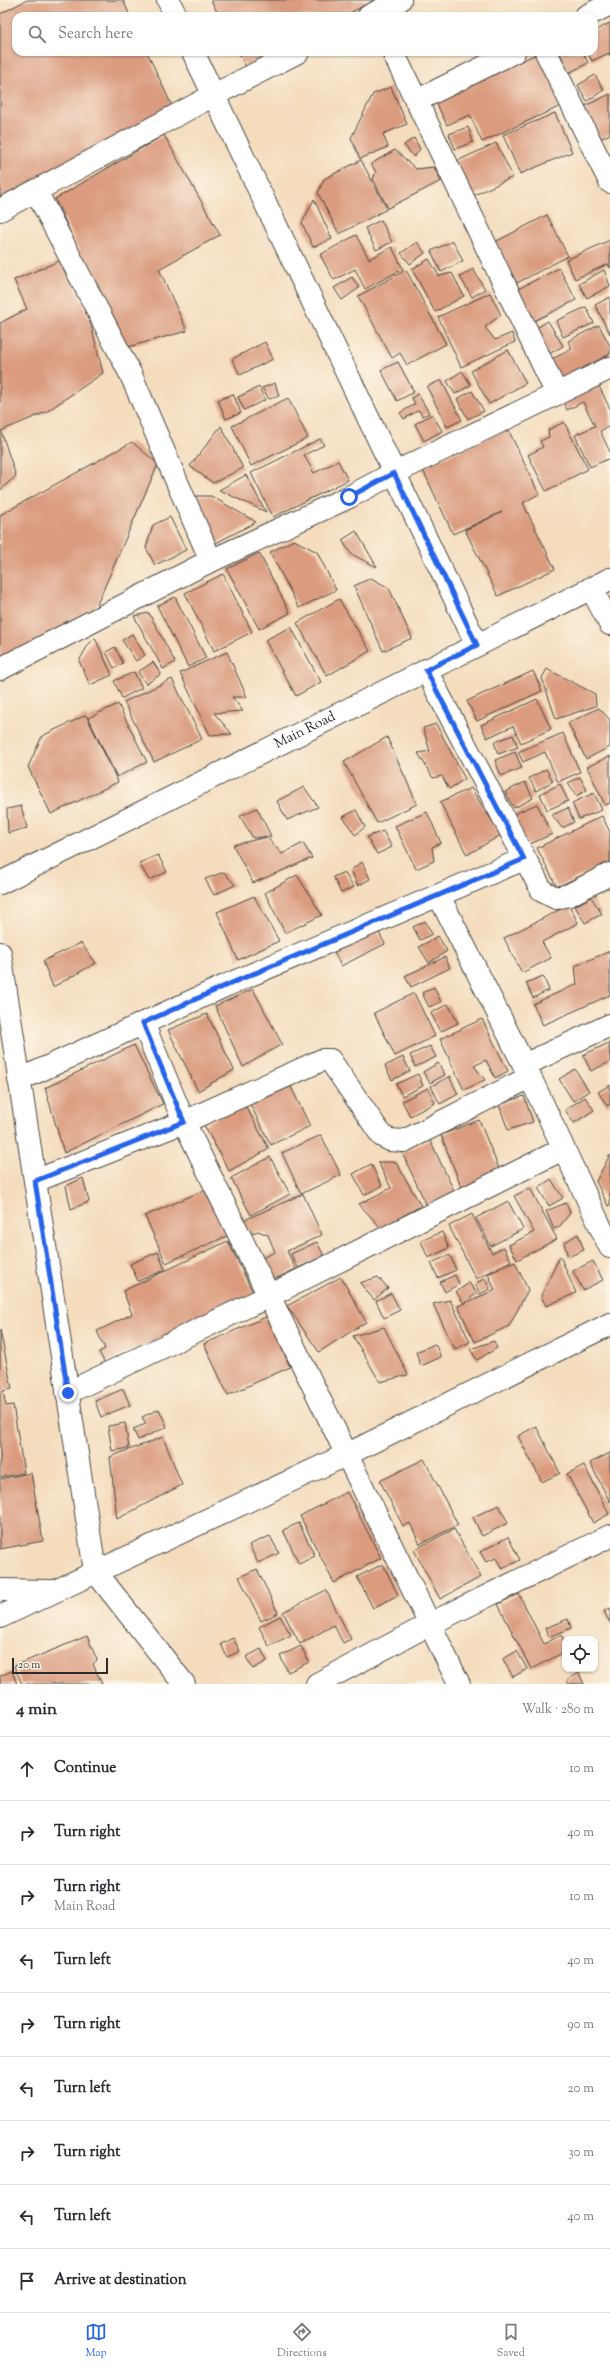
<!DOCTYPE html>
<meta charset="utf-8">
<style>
:root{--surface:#fff;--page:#f2f2f3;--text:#2b2b33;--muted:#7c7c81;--line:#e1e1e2;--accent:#2563eb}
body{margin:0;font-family:"Sorts Mill Goudy",serif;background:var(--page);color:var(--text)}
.controls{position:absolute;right:12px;bottom:12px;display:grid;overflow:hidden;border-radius:8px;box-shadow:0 1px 3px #0004}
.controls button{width:36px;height:36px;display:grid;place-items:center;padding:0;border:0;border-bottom:1px solid var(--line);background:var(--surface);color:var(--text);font:20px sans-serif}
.scale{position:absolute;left:12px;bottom:10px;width:96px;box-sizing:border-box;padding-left:4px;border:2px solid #2b2b2b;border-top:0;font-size:11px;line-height:14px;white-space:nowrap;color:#2b2b2b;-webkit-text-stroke:3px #fcf5e5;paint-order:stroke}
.stop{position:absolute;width:12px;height:12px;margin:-9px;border:3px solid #2563eb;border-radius:50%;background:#fff}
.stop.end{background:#2563eb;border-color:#fff;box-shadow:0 1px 4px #0008}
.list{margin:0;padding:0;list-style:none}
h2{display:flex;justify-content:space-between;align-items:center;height:52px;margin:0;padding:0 16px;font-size:17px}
h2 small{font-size:13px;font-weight:400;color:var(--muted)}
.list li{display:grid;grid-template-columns:26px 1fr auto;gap:12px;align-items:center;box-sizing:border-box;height:64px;padding:0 16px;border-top:1px solid var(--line)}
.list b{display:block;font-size:15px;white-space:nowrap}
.list p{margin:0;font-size:13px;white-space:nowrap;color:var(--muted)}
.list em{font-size:13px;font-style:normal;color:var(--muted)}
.icon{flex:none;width:22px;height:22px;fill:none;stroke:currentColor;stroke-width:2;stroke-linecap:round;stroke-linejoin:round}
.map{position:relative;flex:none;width:610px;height:1684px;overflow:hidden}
.search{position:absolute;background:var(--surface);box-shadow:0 1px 3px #0004;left:12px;right:12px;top:12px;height:44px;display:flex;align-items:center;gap:10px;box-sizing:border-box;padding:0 14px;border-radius:12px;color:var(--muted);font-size:15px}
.sheet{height:628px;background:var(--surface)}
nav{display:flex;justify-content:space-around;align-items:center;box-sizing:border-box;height:56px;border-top:1px solid var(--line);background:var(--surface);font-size:11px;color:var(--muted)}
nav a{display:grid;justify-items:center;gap:2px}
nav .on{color:var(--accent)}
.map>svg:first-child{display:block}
.building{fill:#da9b7f}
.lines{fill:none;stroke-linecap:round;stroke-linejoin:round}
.street-casing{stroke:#494641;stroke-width:24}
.street{stroke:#fff;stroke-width:22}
.route{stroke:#2563eb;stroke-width:5}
.labels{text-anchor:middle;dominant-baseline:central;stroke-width:3;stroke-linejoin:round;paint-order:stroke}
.street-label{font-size:14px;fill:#2b2b2b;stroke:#fcf5e5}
</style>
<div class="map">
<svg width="610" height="1684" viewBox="0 0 610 1684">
<rect width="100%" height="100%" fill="#fcf5e5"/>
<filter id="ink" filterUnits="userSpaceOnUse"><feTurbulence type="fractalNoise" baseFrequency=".025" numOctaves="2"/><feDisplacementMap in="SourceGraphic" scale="8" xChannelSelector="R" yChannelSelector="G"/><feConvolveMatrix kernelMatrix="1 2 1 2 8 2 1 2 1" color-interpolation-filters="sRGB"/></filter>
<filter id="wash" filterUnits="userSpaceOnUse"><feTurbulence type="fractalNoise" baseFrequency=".012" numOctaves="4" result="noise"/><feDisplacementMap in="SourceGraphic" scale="16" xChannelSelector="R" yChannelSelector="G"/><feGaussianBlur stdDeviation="0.9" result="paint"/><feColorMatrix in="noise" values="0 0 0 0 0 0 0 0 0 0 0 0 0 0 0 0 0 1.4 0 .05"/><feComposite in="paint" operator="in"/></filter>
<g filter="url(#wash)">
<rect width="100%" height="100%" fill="#f4dcbd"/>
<g id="blocks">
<path class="building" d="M 27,0 L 123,0 L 130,16 L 16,16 L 16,52 L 147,52 L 173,108 L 0,201 L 0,14 Z
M 211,0 L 375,0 L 344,16 L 219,16 Z
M 610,23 L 610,56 L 609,53 L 592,61 L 587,52 L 594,52 L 594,31 Z
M 238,52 L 275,52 L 246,67 Z
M 563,52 L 583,52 L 588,63 L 569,73 L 560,53 Z
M 539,53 L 563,105 L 482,142 L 470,115 L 447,125 L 435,100 Z
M 595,75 L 604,90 L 587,101 L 578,85 Z
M 391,87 L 407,124 L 383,134 L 388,147 L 360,159 L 351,138 L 373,94 Z
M 610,94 L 610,134 L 596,141 L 581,108 Z
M 555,113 L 572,152 L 520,174 L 503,135 Z
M 468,127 L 473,142 L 455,149 L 449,134 Z
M 164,135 L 220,235 L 159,269 L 187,331 L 124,348 L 55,199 Z
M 414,138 L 420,149 L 414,157 L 404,145 Z
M 496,143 L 513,177 L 472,196 L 455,162 Z
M 395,150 L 416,169 L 434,167 L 441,181 L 388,208 L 373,179 L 376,172 L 371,164 Z
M 361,160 L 387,209 L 339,234 L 318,193 L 324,179 Z
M 314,199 L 332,239 L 313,247 L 302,223 Z
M 547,215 L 568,256 L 517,283 L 495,242 Z
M 381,220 L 392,242 L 376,250 L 365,228 Z
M 356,235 L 369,259 L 392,247 L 403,269 L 365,289 L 355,269 L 334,280 L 320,255 Z
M 610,240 L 610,268 L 608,264 L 575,279 L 566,260 Z
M 453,241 L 463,261 L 441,272 L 431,251 Z
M 417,242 L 425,253 L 410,264 L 401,253 Z
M 64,259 L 91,325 L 103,373 L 46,412 L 1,431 L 16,476 L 0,490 L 0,323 L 27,309 L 14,280 Z
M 429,259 L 439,276 L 452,273 L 464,296 L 435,312 L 412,269 Z
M 559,268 L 576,300 L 532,322 L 516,290 Z
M 473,269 L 485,289 L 472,297 L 460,277 Z
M 406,270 L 446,344 L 407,365 L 400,353 L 392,358 L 358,296 Z
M 604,270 L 610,286 L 587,298 L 579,284 Z
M 352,277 L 359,288 L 342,300 L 334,288 Z
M 490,293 L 501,315 L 485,327 L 495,340 L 512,333 L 515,342 L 461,367 L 438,317 Z
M 610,297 L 610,334 L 595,305 Z
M 586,307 L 594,323 L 563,337 L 556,321 Z
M 548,321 L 563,346 L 547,355 L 533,330 Z
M 599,325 L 610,346 L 610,354 L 558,381 L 548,361 L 572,349 L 568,341 Z
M 265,342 L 273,359 L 240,375 L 232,359 Z
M 508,350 L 526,383 L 489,404 L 471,371 Z
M 398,362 L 414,392 L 397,401 L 381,370 Z
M 462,371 L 471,385 L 455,394 L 447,381 Z
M 441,380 L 462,420 L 447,427 L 427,387 Z
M 597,382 L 610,409 L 610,426 L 600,431 L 610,452 L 610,458 L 590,467 L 575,435 L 595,426 L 583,402 L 567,410 L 562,399 Z
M 275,383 L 279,396 L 269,399 L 262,388 Z
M 259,387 L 265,400 L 244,410 L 238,397 Z
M 472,391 L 484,411 L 468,419 L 457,399 Z
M 233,394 L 241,413 L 226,419 L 218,400 Z
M 418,394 L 429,413 L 422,416 L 419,410 L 404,419 L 400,413 L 415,404 L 412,398 Z
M 288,398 L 308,438 L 251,466 L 232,426 Z
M 432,414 L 442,431 L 424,441 L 415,424 Z
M 564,422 L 588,469 L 546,491 L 528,455 L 543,447 L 540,441 L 549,437 L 548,430 Z
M 221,426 L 243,468 L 213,483 L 190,466 Z
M 508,429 L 539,494 L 523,503 L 555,569 L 498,596 L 465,530 L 502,512 L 453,534 L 422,468 Z
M 320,439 L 324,445 L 304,455 L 314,473 L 338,461 L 348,480 L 273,517 L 251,473 Z
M 132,442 L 158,464 L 95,609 L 0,666 L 0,515 Z
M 246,475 L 266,512 L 219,490 Z
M 189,496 L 211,496 L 256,522 L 214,544 Z
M 170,517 L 186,550 L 155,565 L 146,548 L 153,525 Z
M 356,531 L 377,567 L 351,554 L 342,540 Z
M 294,540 L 317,552 L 336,590 L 299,608 L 270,552 Z
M 259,553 L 290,613 L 259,629 L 227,569 Z
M 223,574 L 252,632 L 214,651 L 185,593 Z
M 371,578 L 389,588 L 412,638 L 383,651 L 354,586 Z
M 175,597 L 206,658 L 188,667 L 157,606 Z
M 339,599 L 370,651 L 327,676 L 297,623 Z
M 149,613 L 175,662 L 163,669 L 134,616 Z
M 291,627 L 321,682 L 296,696 L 265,640 Z
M 132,634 L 145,655 L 136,661 L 122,640 Z
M 95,638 L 112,675 L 90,685 L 79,661 L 88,645 Z
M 115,647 L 123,663 L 114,668 L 106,652 Z
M 227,652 L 247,697 L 232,697 L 243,711 L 214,713 L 232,734 L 210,735 L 180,673 Z
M 153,662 L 161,674 L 146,684 L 138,672 Z
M 547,669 L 595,694 L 596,706 L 556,719 L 542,678 Z
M 533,671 L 542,691 L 477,721 L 467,701 Z
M 134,672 L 142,688 L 122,698 L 114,681 Z
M 172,679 L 202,739 L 154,762 L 124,702 Z
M 537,699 L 551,729 L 521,743 L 513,726 L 487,738 L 481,725 Z
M 118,704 L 147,762 L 117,777 L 88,718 Z
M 599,708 L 610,720 L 610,747 L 586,759 L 568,723 Z
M 86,715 L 118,782 L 51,814 L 28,767 L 42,736 Z
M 436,724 L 465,779 L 449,789 L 442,776 L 433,778 L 418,753 L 430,751 L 423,728 Z
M 563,733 L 580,772 L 558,782 L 545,752 L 523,762 L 518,752 Z
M 513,735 L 518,747 L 498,754 L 494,742 Z
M 387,737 L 417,804 L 377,823 L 344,762 Z
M 515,752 L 522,768 L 501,776 L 495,760 Z
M 610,756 L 610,803 L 605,805 L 587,767 Z
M 546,769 L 553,781 L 536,791 L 529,778 Z
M 580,777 L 587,790 L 576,796 L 568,783 Z
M 525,782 L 533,798 L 514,808 L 505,792 Z
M 560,784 L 568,801 L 547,810 L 540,794 Z
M 304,787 L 318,807 L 287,820 L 277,801 Z
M 471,788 L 501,835 L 467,855 L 440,802 Z
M 594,793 L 602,810 L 579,819 L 572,803 Z
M 537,804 L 552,834 L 528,845 L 514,814 Z
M 21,806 L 27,828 L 8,833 L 7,809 Z
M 257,808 L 271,836 L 253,838 L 240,816 Z
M 568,808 L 574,822 L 562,828 L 552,815 Z
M 356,810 L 365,827 L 355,835 L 343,817 Z
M 427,812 L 441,843 L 432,847 L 434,861 L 416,869 L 395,826 Z
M 602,816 L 610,832 L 610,862 L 557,887 L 537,848 Z
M 383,831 L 392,847 L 377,854 L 367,837 Z
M 267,837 L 282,854 L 303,843 L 312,858 L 253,883 L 233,845 Z
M 158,855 L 167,872 L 149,880 L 139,863 Z
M 362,862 L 370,879 L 358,886 L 351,870 Z
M 224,872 L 235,885 L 214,895 L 205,879 Z
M 344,872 L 354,887 L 341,893 L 333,877 Z
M 297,875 L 322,915 L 285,933 L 265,893 Z
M 254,896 L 279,941 L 238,960 L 217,912 Z
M 591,897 L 602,914 L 585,923 L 575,906 Z
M 569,905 L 578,923 L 542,942 L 551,958 L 522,973 L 504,938 Z
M 425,921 L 432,934 L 420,940 L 413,927 Z
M 377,929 L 385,944 L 341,966 L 334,951 Z
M 438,936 L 447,951 L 429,963 L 419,947 Z
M 81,943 L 96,963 L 53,987 L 43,961 Z
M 610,951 L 610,995 L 543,1025 L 533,1004 L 577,984 L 575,966 Z
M 445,957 L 450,968 L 411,987 L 405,976 Z
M 543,976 L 549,990 L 533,998 L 526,983 Z
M 434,987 L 441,1002 L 429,1007 L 422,993 Z
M 253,989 L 282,1044 L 243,1067 L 215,1006 Z
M 414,993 L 435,1036 L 395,1056 L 374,1013 Z
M 448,1004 L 458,1023 L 440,1032 L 431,1013 Z
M 207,1014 L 234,1070 L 198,1091 L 168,1030 Z
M 482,1019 L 508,1071 L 495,1078 L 486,1060 L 474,1066 L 485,1080 L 464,1090 L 440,1039 Z
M 609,1043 L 610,1062 L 591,1071 L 583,1055 Z
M 134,1045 L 163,1104 L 64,1153 L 45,1088 Z
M 430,1046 L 436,1057 L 415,1067 L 410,1055 Z
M 403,1057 L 410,1071 L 392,1080 L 385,1066 Z
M 438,1063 L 445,1075 L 430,1083 L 423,1072 Z
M 575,1069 L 589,1091 L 573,1101 L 559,1079 Z
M 418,1074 L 423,1086 L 402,1096 L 396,1084 Z
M 451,1076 L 450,1078 L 458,1094 L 440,1104 L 431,1086 Z
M 290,1085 L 310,1126 L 271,1145 L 250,1104 Z
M 610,1085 L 610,1104 L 607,1106 L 598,1092 Z
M 428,1088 L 435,1103 L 410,1116 L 402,1101 Z
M 524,1096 L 533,1122 L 508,1130 L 499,1105 Z
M 585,1097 L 594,1110 L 574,1123 L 565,1110 Z
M 244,1103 L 269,1149 L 229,1171 L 204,1125 Z
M 479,1120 L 502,1176 L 463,1191 L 441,1135 Z
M 321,1135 L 341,1175 L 301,1194 L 282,1153 Z
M 430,1140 L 455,1193 L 427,1206 L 402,1153 Z
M 610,1155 L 610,1205 L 608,1206 L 596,1181 Z
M 270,1157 L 290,1194 L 251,1215 L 231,1178 Z
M 378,1162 L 396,1162 L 421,1206 L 381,1228 L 359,1204 L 391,1188 Z
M 371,1164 L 382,1186 L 364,1195 L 353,1174 Z
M 83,1178 L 89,1202 L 71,1209 L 66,1186 Z
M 551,1179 L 563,1198 L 549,1206 L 538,1188 Z
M 209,1188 L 229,1235 L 166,1263 L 145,1216 Z
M 530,1188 L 557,1239 L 517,1260 L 509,1245 L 534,1232 L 514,1196 Z
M 303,1194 L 322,1235 L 287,1251 L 296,1269 L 268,1282 L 258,1260 L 275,1252 L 268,1235 L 258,1231 L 248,1235 L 242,1221 Z
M 508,1201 L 523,1229 L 491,1246 L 476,1218 Z
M 566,1203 L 570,1213 L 560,1226 L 554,1229 L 546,1211 Z
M 472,1214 L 492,1253 L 504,1247 L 511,1261 L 476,1279 L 449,1226 Z
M 442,1232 L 449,1248 L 428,1258 L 421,1241 Z
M 578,1234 L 584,1250 L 568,1257 L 564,1243 Z
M 228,1241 L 254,1295 L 105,1363 L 99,1352 L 105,1349 L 97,1331 L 132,1314 L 123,1291 Z
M 317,1242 L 324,1256 L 298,1268 L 291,1254 Z
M 158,1252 L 165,1270 L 138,1281 L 130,1264 Z
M 450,1255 L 456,1270 L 438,1278 L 431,1263 Z
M 560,1256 L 576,1293 L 546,1306 L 541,1296 Z
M 593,1261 L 603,1280 L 583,1290 L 573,1271 Z
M 515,1262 L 528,1290 L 509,1326 L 475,1342 L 458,1306 L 495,1290 L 488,1274 Z
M 455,1275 L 459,1284 L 445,1292 L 440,1282 Z
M 341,1277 L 366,1322 L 319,1352 L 287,1306 Z
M 378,1277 L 388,1288 L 374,1300 L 360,1283 Z
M 485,1279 L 490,1289 L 480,1294 L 475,1283 Z
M 469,1283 L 477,1293 L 464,1303 L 456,1292 Z
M 391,1293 L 400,1310 L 384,1318 L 376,1301 Z
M 450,1300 L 470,1342 L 455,1349 L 433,1304 Z
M 268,1316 L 290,1367 L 228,1395 L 204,1344 Z
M 384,1327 L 408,1375 L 380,1382 L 353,1336 Z
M 0,1330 L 12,1389 L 3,1391 L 6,1406 L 13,1405 L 24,1473 L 0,1477 Z
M 494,1341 L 497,1348 L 477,1360 L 470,1349 Z
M 435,1344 L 441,1357 L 421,1366 L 416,1352 Z
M 123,1389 L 130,1405 L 101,1417 L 95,1401 Z
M 159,1409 L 167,1427 L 138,1440 L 133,1429 L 146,1424 L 142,1417 Z
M 125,1423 L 129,1448 L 112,1451 L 108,1426 Z
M 536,1426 L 560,1473 L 542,1482 L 518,1436 Z
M 163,1437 L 182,1485 L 117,1519 L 110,1457 Z
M 610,1453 L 610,1502 L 590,1463 Z
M 424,1459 L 458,1525 L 420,1544 L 410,1523 L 403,1526 L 380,1481 Z
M 584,1465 L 609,1514 L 593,1523 L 567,1474 Z
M 31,1473 L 43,1541 L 0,1549 L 0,1479 Z
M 347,1492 L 381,1558 L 334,1583 L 300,1516 Z
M 499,1505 L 508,1523 L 482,1536 L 473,1517 Z
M 299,1523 L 315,1556 L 299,1564 L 283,1530 Z
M 454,1529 L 481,1577 L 440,1599 L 414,1550 Z
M 270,1536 L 279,1553 L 258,1563 L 249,1545 Z
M 508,1537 L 520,1560 L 502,1569 L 496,1558 L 486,1562 L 480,1552 Z
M 383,1564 L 398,1595 L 373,1608 L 357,1577 Z
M 257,1569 L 278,1613 L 261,1621 L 239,1577 Z
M 326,1590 L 351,1639 L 343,1643 L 334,1625 L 300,1644 L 283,1612 Z
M 519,1594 L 544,1644 L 561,1635 L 565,1643 L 565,1652 L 531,1669 L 498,1604 Z
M 610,1608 L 610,1623 L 604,1611 Z
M 280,1616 L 291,1635 L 269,1646 L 259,1627 Z
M 568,1619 L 571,1628 L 549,1637 L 545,1628 Z
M 87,1636 L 97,1660 L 93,1664 L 102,1684 L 22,1684 L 14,1666 Z
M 233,1638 L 240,1651 L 227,1657 L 221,1644 Z
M 301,1646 L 309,1662 L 288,1672 L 280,1656 Z
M 261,1649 L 267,1661 L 253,1669 L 246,1657 Z
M 517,1651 L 527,1669 L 513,1677 L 503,1659 Z
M 12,1671 L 17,1684 L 0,1684 L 0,1676 Z
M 579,1673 L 584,1684 L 569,1684 L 567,1680 Z"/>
</g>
</g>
<g filter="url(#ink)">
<use href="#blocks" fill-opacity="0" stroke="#494641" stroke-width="1"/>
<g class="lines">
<defs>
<g id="street">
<path d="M 168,0 L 176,16"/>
<path d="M 369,16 L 400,0"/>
<path d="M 586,16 L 610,4"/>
<path d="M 193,52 L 477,645"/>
<path d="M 393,52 L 557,394"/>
<path d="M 546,52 L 610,182"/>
<path d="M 416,101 L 514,52"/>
<path d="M 36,191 L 131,375 L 211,561"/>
<path d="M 0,210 L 214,95 L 298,52"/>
<path d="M 591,588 L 610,624"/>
<path d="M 0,669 L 200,566 L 349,497 L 394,473 L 610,368"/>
<path d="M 426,670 L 542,891 L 556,898 L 569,895 L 610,874"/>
<path id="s1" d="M 0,883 L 610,579"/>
<path d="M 439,896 L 530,1077 L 610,1247"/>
<path d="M 0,953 L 95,1571 L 184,1684"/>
<path d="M 143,1023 L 184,1122 L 459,1684"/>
<path d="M 524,1065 L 610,1025"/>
<path d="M 19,1080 L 227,985 L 524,859"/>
<path d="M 35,1181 L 184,1122 L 322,1060 L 330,1060 L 382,1136 L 390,1140 L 404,1141 L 530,1077"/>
<path d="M 67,1393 L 271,1295 L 563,1149"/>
<path d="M 0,1590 L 49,1591"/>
<path d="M 0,1617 L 348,1454 L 610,1324"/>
<path d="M 317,1684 L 430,1624 L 610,1536"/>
</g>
</defs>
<use href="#street" class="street-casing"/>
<use href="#street" class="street"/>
</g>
</g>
<g class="lines" filter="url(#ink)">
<path class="route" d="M 68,1393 L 35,1181 L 184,1122 L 143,1023 L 227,985 L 524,859 L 426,670 L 477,645 L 394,473 L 349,497"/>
</g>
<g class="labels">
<g class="street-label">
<text stroke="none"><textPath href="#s1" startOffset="341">Main Road</textPath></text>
</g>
</g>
</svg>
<div class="controls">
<button><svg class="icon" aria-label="locate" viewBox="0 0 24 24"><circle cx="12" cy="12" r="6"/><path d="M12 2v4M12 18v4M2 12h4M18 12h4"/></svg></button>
</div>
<div class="scale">20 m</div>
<div class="stop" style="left:349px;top:497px"></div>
<div class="stop end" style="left:68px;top:1393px"></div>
<div class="search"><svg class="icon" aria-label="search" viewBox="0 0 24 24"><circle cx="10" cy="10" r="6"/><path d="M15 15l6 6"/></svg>Search here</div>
</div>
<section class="sheet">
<h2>4 min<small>Walk · 280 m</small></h2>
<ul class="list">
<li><svg class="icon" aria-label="ahead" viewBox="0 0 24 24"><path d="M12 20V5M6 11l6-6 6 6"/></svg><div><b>Continue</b></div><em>10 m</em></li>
<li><svg class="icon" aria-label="right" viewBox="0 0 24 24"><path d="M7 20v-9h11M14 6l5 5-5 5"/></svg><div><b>Turn right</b></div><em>40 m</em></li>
<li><svg class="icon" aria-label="right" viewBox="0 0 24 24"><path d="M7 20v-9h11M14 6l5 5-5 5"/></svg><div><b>Turn right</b><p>Main Road</p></div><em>10 m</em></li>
<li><svg class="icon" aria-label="left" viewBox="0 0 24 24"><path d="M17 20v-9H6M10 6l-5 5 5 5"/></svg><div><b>Turn left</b></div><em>40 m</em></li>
<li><svg class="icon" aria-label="right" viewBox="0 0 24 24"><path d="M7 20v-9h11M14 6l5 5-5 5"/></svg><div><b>Turn right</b></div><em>90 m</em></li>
<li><svg class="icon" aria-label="left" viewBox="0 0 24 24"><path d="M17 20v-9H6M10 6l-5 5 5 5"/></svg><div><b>Turn left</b></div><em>20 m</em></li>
<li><svg class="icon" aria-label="right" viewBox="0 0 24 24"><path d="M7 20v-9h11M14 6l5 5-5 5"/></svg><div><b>Turn right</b></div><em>30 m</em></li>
<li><svg class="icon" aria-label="left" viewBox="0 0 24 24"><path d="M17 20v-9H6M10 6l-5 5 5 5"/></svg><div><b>Turn left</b></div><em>40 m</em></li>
<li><svg class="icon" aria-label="arrive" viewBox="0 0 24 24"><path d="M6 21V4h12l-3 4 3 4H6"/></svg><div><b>Arrive at destination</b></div></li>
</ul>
</section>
<nav>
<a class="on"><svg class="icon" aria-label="map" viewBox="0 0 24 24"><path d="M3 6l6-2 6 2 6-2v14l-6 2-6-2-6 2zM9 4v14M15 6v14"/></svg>Map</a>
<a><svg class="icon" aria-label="directions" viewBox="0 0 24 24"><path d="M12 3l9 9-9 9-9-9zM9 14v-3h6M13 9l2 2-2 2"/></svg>Directions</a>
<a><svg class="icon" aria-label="saved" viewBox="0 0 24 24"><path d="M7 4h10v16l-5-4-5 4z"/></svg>Saved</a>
</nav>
